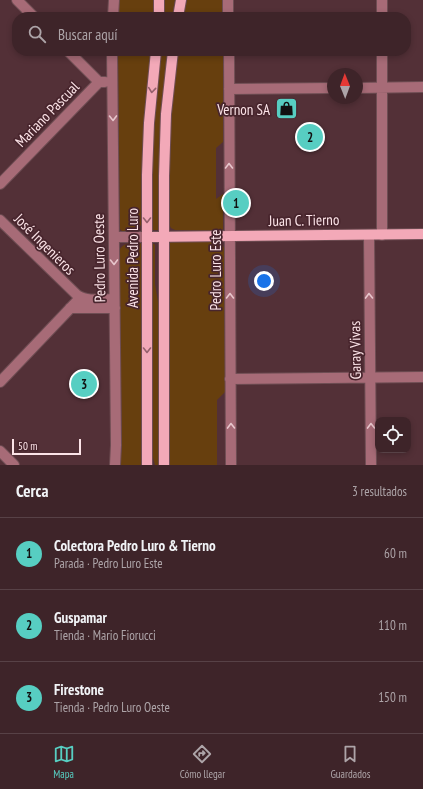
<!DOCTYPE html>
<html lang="es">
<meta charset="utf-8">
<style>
:root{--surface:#3e2429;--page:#493035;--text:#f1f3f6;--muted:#ada4a8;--line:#574146;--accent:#57cec2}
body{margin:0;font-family:"PT Sans Narrow",sans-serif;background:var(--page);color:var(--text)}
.controls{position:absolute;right:12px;bottom:12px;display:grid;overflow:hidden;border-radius:8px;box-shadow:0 2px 6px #0003}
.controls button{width:36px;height:36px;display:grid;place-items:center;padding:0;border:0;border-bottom:1px solid var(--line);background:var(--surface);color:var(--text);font:20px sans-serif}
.compass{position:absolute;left:327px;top:68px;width:36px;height:36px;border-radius:50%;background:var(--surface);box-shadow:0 2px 6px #0003;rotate:359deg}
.scale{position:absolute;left:12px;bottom:10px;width:69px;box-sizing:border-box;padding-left:4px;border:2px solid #fce4e8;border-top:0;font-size:11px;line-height:14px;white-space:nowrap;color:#fce4e8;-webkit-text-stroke:3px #48252d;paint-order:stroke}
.you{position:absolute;left:264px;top:281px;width:14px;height:14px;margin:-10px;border:3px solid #fff;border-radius:50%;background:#1a73e8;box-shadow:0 0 0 6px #1a73e833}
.badge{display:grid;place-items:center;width:26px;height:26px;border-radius:50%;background:var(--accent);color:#111;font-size:13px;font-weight:700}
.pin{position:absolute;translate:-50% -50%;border:2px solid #fff;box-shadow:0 1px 4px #0006}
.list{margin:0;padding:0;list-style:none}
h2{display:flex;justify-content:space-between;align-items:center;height:52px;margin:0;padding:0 16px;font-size:17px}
h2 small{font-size:13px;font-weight:400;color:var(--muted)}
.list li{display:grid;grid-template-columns:26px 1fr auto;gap:12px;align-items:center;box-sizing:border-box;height:72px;padding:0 16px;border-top:1px solid var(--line)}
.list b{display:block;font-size:15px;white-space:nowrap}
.list p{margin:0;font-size:13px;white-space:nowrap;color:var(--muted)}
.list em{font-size:13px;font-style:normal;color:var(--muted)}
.icon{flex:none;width:22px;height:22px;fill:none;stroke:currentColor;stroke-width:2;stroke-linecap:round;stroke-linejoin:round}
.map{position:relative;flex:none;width:423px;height:465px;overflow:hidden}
.search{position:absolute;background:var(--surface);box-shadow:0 2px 6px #0003;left:12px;right:12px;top:12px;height:44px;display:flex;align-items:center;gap:10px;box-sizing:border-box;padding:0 14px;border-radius:16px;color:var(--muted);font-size:15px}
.sheet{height:268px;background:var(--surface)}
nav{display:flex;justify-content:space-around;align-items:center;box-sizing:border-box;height:56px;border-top:1px solid var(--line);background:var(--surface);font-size:11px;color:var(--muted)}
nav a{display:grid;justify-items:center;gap:2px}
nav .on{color:var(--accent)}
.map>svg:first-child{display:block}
.green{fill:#673f0e}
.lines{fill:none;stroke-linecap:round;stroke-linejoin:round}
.minor-casing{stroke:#6e4d53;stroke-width:12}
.major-casing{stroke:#6e4d53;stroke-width:12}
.minor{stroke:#a76b77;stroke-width:10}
.major{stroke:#f3a9b8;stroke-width:10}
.oneway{stroke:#95606c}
.oneway2{stroke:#e7c6cc}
.labels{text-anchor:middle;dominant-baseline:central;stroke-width:3.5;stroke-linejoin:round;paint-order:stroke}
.poi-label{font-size:15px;fill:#fce4e8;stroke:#48252d;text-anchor:end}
.street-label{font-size:15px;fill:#fce4e8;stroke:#48252d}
</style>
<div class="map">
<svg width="423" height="465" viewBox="0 0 423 465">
<rect width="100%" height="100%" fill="#533037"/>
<path class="green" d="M 119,0 L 154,0 L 154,17 L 118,17 Z
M 163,0 L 175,0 L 172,17 L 164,17 Z
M 187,0 L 223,0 L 223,17 L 183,17 Z
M 118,51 L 152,51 L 144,124 L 142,166 L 142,223 C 138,232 130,230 122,231 L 120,229 Z
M 161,51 L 168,51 L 161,115 L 160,229 L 159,230 L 153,230 L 151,170 L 154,110 Z
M 178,51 L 223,51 L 223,142 L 216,148 L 216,199 L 223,194 L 223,229 L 220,231 L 175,230 L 171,228 L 168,222 L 168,175 L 171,119 Z
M 217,241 L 222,244 L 224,248 L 225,392 L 217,400 L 217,465 L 168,465 L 168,244 L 171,242 Z
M 140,243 L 142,245 L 143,465 L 120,465 L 122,446 L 119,251 C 123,242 131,243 140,243 Z
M 151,243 L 154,244 L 155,245 L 155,284 L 159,308 L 160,465 L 155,465 L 152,454 L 152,448 Z"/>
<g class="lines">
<defs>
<path id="minor" d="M 17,0 L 34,17
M 228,0 L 228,17
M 382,0 L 382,17
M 113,17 L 114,0
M 68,51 L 99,82 L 105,82
M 112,51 L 116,445 L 115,465
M 229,51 L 231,465
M 382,51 L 382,235
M 357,88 L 423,87
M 229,89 L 333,88
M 0,184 L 99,82
M 0,220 L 77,295 C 87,302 103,299 114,299
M 369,235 L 371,465
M 114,237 L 147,237
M 70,308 L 115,308
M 230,379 L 423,377
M 0,382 L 80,298
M 0,451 L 14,465"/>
<path id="major" d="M 159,0 L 159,17
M 178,17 L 181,0
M 147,237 L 423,234
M 147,465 L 147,175 L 149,123 L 156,51
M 164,465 L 164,176 L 166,114 L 173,51"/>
</defs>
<use href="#minor" class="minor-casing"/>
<use href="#major" class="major-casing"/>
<use href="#minor" class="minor"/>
<use href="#major" class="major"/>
</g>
<defs><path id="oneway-chevron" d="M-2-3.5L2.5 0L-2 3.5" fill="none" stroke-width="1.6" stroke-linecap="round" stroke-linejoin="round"/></defs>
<g class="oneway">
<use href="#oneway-chevron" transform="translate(152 90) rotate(96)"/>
<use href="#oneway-chevron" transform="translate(147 220) rotate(90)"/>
<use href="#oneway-chevron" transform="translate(147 350) rotate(90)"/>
</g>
<g class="oneway2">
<use href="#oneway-chevron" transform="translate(113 118) rotate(89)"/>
<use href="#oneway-chevron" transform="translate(229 166) rotate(-90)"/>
<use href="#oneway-chevron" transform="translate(114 262) rotate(89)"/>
<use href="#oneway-chevron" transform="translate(230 296) rotate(-90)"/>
<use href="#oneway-chevron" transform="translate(369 296) rotate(-91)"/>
<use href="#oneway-chevron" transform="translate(231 426) rotate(-91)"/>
<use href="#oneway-chevron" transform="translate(371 426) rotate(-91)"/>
</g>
<defs>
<symbol id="shop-square" viewBox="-11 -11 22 22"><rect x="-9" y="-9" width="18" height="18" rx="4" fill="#57cec2" stroke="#48252d"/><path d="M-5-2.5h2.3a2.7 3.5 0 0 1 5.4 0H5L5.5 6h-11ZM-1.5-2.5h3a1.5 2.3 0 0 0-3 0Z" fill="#111"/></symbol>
</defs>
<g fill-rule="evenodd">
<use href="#shop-square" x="274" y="96" width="25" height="25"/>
</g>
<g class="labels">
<g class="poi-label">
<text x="270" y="109">Vernon SA</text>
</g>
<g class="street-label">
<text transform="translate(47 114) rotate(-46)">Mariano Pascual</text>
<text transform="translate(304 220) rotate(-1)">Juan C. Tierno</text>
<text transform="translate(45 244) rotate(45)">José Ingenieros</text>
<text transform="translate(99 258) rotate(-91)">Pedro Luro Oeste</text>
<text transform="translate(132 258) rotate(-90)">Avenida Pedro Luro</text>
<text transform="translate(215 270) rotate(-90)">Pedro Luro Este</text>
<text transform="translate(355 350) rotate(-91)">Garay Vivas</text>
</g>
</g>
</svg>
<div class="controls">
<button><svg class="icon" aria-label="locate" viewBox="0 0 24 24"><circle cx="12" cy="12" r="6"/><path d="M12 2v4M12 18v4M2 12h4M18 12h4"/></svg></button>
</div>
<svg class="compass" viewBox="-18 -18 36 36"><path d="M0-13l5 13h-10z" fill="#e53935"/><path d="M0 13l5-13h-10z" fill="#ada4a8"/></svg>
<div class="scale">50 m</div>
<div class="you"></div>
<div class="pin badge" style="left:236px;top:203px">1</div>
<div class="pin badge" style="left:310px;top:137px">2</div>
<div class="pin badge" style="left:84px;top:384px">3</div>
<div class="search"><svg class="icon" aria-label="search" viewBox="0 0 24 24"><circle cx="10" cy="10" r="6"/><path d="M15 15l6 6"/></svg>Buscar aquí</div>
</div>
<section class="sheet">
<h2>Cerca<small>3 resultados</small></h2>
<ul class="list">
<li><span class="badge">1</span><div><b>Colectora Pedro Luro &amp; Tierno</b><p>Parada · Pedro Luro Este</p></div><em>60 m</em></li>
<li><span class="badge">2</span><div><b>Guspamar</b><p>Tienda · Mario Fiorucci</p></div><em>110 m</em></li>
<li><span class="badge">3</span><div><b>Firestone</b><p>Tienda · Pedro Luro Oeste</p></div><em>150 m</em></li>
</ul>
</section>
<nav>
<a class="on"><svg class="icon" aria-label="map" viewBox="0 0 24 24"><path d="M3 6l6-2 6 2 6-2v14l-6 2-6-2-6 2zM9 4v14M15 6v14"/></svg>Mapa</a>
<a><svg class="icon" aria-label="directions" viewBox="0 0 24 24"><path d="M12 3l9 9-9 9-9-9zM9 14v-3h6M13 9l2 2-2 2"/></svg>Cómo llegar</a>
<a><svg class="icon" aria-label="saved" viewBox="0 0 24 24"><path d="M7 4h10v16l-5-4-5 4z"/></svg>Guardados</a>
</nav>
